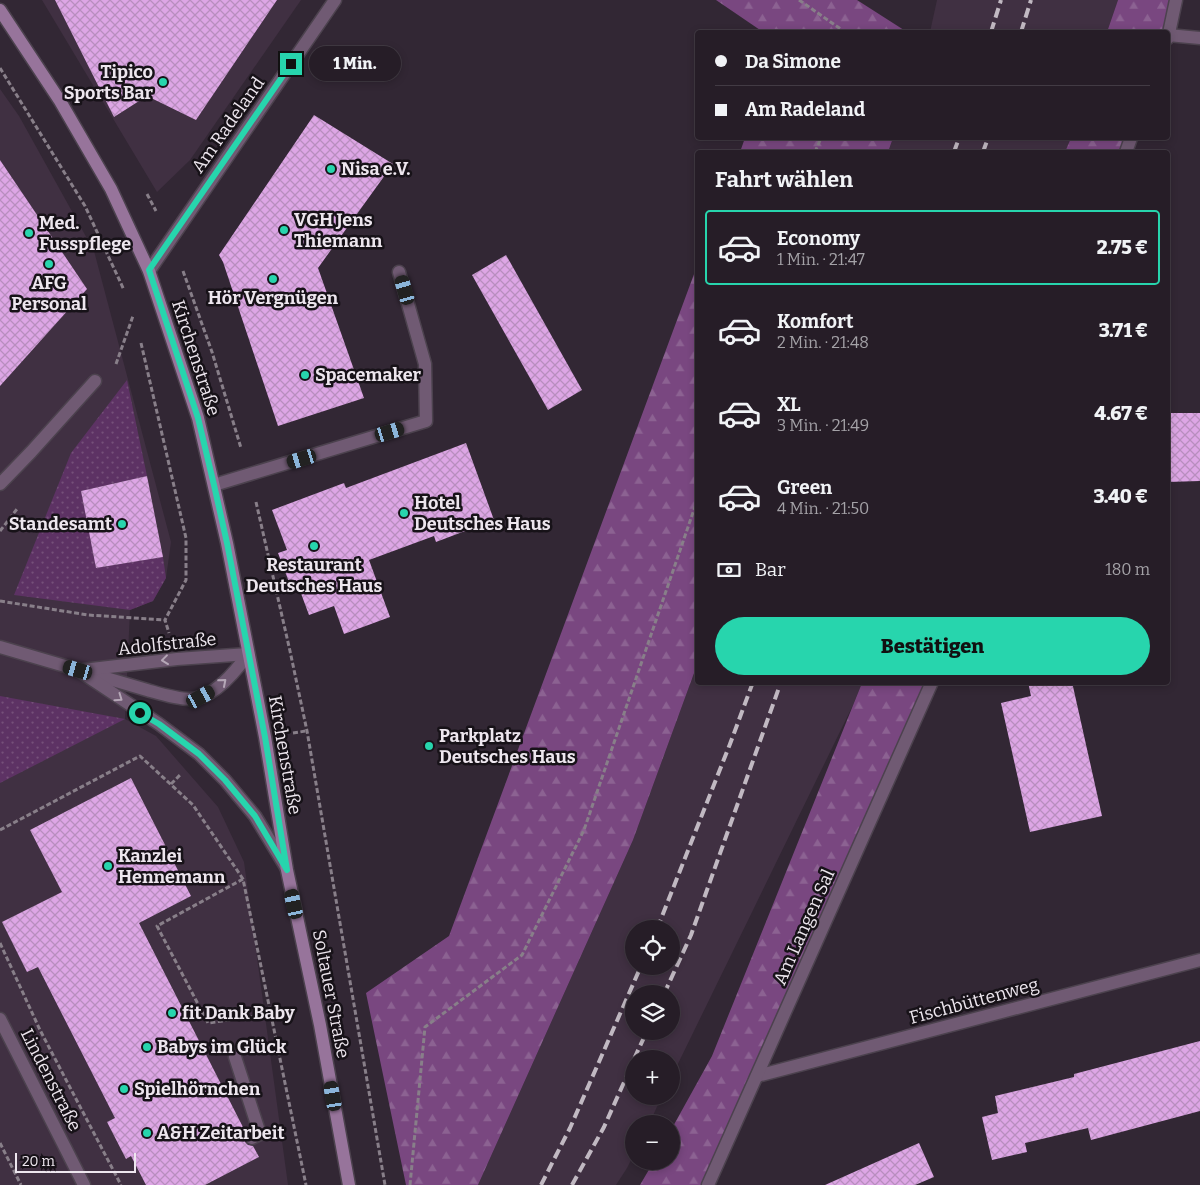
<!DOCTYPE html>
<html lang="de">
<head>
<meta charset="utf-8">
<style>
	body { margin:0; font-family:Bitter,serif; background:#2e262f; color:#f1f3f6; height:100vh; display:flex; flex-direction:column; font-size:19px; white-space:nowrap }
	* { box-sizing:border-box; margin:0 }
	p { font-size:16px; color:#a4a2a7 }
	.icon { flex:none; width:28px; height:28px; fill:none; stroke:currentColor; stroke-width:2; stroke-linecap:round; stroke-linejoin:round }
	.map { position:relative; flex:1; overflow:hidden }
	.side { position:absolute; left:695px; top:150px; width:475px; height:535px; display:flex; flex-direction:column; background:#261d27; border-radius:5px; box-shadow:0 2px 8px #0003,0 0 0 1px #423b44 }
	.side>* { flex:none }
	.guide { position:absolute; left:695px; top:30px; width:475px; height:110px; border-radius:5px; box-shadow:0 2px 8px #0003,0 0 0 1px #423b44; display:grid; align-content:center; height:110px; padding:0 20px; background:#261d27 }
	.fabs { position:absolute; left:625px; top:920px; display:grid; gap:10px }
	.fabs a { display:grid; place-items:center; width:55px; height:55px; border-radius:50%; background:#261d27; box-shadow:0 2px 8px #0003,0 0 0 1px #423b44; font-size:25px }
	.scale { position:absolute; left:15px; bottom:12px; width:121px; box-sizing:border-box; padding-left:5px; border:2px solid #ede6ee; border-top:0; font-size:14px; line-height:18px; white-space:nowrap; color:#ede6ee; -webkit-text-stroke:4px #171218; paint-order:stroke }
	.end { position:absolute; width:22px; height:22px; margin:-11px; border:6px solid #27d5ad; background:#111; box-shadow:0 0 0 2px #111 }
	.from { border-radius:50% }
	.bubble { position:absolute; height:35px; border-radius:18px; background:#261d27; box-shadow:0 2px 8px #0003,0 0 0 1px #423b44; font-size:16px; font-weight:800; line-height:35px; text-align:center }
	.car { position:absolute; width:15px; height:30px; margin:-15px -8px; border-radius:6px; box-shadow:0 0 4px 1px #0007; background:linear-gradient(#222 24%,#8ab4d8 0 40%,#222 0 76%,#8ab4d8 0 86%,#222 0) }
	.guide b { display:flex; align-items:center; gap:18px; height:48px; font-size:19px }
	.guide b+b { border-top:1px solid #423b44 }
	.guide i { width:12px; height:12px; background:#f1f3f6 }
	ul { padding:0; list-style:none }
	li { display:flex; align-items:center; gap:15px; height:75px; margin:0 10px 8px; padding:0 10px; border:2px solid transparent; border-radius:5px }
	li div { flex:1 }
	li b { display:block; font-size:19px }
	li em { font-style:normal; font-weight:800 }
	li.on { border-color:#27d5ad }
	li>.icon { width:45px; height:45px; stroke-width:1.5 }
	h2 { padding:0 20px; font-size:22px; line-height:60px }
	.pay { display:flex; align-items:center; gap:12px; height:55px; padding:0 20px; font-size:19px }
	.pay p { margin-inline-start:auto }
	.action { display:flex; gap:10px; margin-top:auto; padding:10px 20px }
	.action a { flex:1; height:58px; border-radius:30px; background:#27d5ad; color:#111; font-size:20px; font-weight:800; line-height:58px; text-align:center }
	.map>svg:first-child { display:block }
	.built { fill:#403042; fill-rule:evenodd }
	.grass { fill:url(#grass-dots) }
	.forest { fill:url(#forest-firs) }
	.building { fill:url(#building-cross-hatch) }
	.lines { fill:none; stroke-linecap:round; stroke-linejoin:round }
	.lane-casing { stroke:#4c424e; stroke-width:15 }
	.street-casing { stroke:#4c424e; stroke-width:15 }
	.secondary-casing { stroke:#4c424e; stroke-width:15 }
	.path { stroke:#887f89; stroke-width:3; stroke-dasharray:5 2.5; stroke-linecap:butt }
	.lane { stroke:#705a73; stroke-width:12 }
	.street { stroke:#705a73; stroke-width:12 }
	.secondary { stroke:#97749b; stroke-width:12 }
	.rail { stroke:#c1b9c2; stroke-width:4; stroke-dasharray:10 5; stroke-linecap:butt }
	.oneway { stroke:#b5a7b7 }
	.route { stroke:#27d5ad; stroke-width:6 }
	.poi-dot { fill:#27d5ad; stroke:#171218; stroke-width:2 }
	.labels { text-anchor:middle; dominant-baseline:central; stroke-width:5; stroke-linejoin:round; paint-order:stroke }
	.poi-label { font-size:18px; font-weight:bold; fill:#ede6ee; stroke:#171218; text-anchor:start }
	.street-label { font-size:18px; fill:#ede6ee; stroke:#171218 }
</style>
</head>
<body>
<div class="map">
<svg width="1200" height="1185" viewBox="0 0 1200 1185">
	<defs>
		<pattern id="grass-dots" width="8" height="8" patternUnits="userSpaceOnUse" patternTransform="scale(1.25)"><rect width="8" height="8" fill="#5d3264"/><path d="M2 2h.1M6 6h.1" fill="none" stroke="#75507a" stroke-width="1.8" stroke-linecap="round"/></pattern>
		<pattern id="forest-firs" width="22" height="20" patternUnits="userSpaceOnUse" patternTransform="scale(1.25)"><rect width="22" height="20" fill="#794780"/><path d="M5 1l3.5 6h-7zM16 11l3.5 6h-7z" fill="#8c6292"/></pattern>
		<pattern id="building-cross-hatch" width="8" height="8" patternUnits="userSpaceOnUse" patternTransform="scale(1.25)"><rect width="8" height="8" fill="#dda6e5"/><path d="M0 0l8 8M0 8l8-8" fill="none" stroke="#b88ebe"/></pattern>
	</defs>
	<rect width="100%" height="100%" fill="#322734"/>
	<!-- built -->
	<g class="built">
		<path d="M 42,0 L 301,0 L 190,160 L 157,192 Z"/>
		<path d="M 937,0 L 1118,0 L 1107,32 L 930,32 Z"/>
		<path d="M 0,89 L 19,116 L 94,251 L 171,542 L 166,578 L 153,601 L 130,610 L 125,719 L 156,736 L 218,807 L 244,862 L 288,1185 L 0,1185 Z"/>
		<path d="M 893,138 L 1071,138 L 1065,152 L 888,152 Z"/>
		<path d="M 697,665 L 698,682 L 862,683 L 853,705 L 671,1078 L 671,1059 L 634,1059 L 634,1096 L 662,1096 L 649,1124 L 634,1124 L 634,1154 L 627,1168 L 616,1185 L 478,1185 L 633,840 ZM 634,929 L 671,929 L 671,966 L 634,966 ZM 634,994 L 671,994 L 671,1031 L 634,1031 Z"/>
	</g>
	<!-- grass -->
	<g class="grass">
		<path d="M 127,380 L 147,476 L 81,491 L 96,568 L 163,557 L 166,578 L 153,601 L 130,610 L 14,595 L 71,453 Z"/>
		<path d="M 0,696 L 125,719 L 0,783 Z"/>
	</g>
	<!-- forest -->
	<g class="forest">
		<path d="M 716,0 L 857,0 L 907,32 L 763,32 Z"/>
		<path d="M 1118,0 L 1176,0 L 1168,32 L 1107,32 Z"/>
		<path d="M 745,138 L 893,138 L 888,152 L 740,152 Z"/>
		<path d="M 1071,138 L 1131,138 L 1126,152 L 1065,152 Z"/>
		<path d="M 697,266 L 697,665 L 633,840 L 478,1185 L 406,1185 L 366,993 L 449,936 Z"/>
		<path d="M 862,683 L 932,683 L 708,1185 L 640,1185 L 654,1161 L 671,1161 L 671,1130 L 712,1056 Z"/>
	</g>
	<!-- building -->
	<g class="building">
		<path d="M 55,0 L 277,0 L 196,120 L 147,96 L 114,117 Z"/>
		<path d="M 314,115 L 393,164 L 318,268 L 364,398 L 278,426 L 223,262 L 219,255 Z"/>
		<path d="M 0,160 L 87,289 L 0,386 Z"/>
		<path d="M 506,255 L 582,390 L 548,410 L 472,275 Z"/>
		<path d="M 1168,413 L 1200,413 L 1200,481 L 1168,482 Z"/>
		<path d="M 466,443 L 494,520 L 436,542 L 434,536 L 369,560 L 390,617 L 344,634 L 334,606 L 309,615 L 296,580 L 289,582 L 278,553 L 287,550 L 272,510 L 344,483 L 346,488 Z"/>
		<path d="M 147,476 L 163,557 L 96,568 L 81,491 Z"/>
		<path d="M 1028,682 L 1072,682 L 1102,816 L 1030,832 L 1001,703 L 1031,696 Z"/>
		<path d="M 131,778 L 191,896 L 139,923 L 246,1133 L 244,1137 L 245,1142 L 248,1145 L 253,1146 L 259,1157 L 205,1185 L 146,1185 L 131,1156 L 126,1159 L 107,1122 L 115,1118 L 38,967 L 27,972 L 2,922 L 62,892 L 30,830 Z"/>
		<path d="M 1200,1041 L 1200,1111 L 1091,1140 L 1088,1128 L 1025,1143 L 1027,1152 L 992,1160 L 982,1117 L 998,1113 L 995,1096 L 1074,1077 L 1074,1074 Z"/>
		<path d="M 919,1143 L 934,1177 L 915,1185 L 825,1185 Z"/>
	</g>
	<g class="lines">
		<!-- lane casing -->
		<g class="lane-casing">
			<g id="lane">
				<path d="M 1168,35 L 1200,38"/>
				<path d="M 0,484 L 31,452 L 95,381"/>
				<path d="M 214,485 L 426,421 L 425,364 L 399,272"/>
				<path d="M 235,1057 L 260,1134 L 252,1138"/>
			</g>
		</g>
		<!-- street casing -->
		<g class="street-casing">
			<g id="street">
				<path d="M 1168,38 L 1176,0"/>
				<path d="M 1126,152 L 1131,138"/>
				<path d="M 149,271 L 335,0"/>
				<path d="M 0,647 L 147,690 C 161,694 176,699 190,699 C 213,699 236,671 248,654"/>
				<path d="M 78,670 L 159,724 L 199,754 L 225,780 L 255,816 L 286,867"/>
				<path d="M 83,670 L 177,659 L 248,654"/>
				<path d="M 0,1019 L 84,1185"/>
				<path d="M 757,1076 L 1200,960"/>
				<path d="M 708,1185 L 932,682"/>
			</g>
		</g>
		<!-- secondary casing -->
		<g class="secondary-casing">
			<path id="secondary" d="M 0,10 L 60,101 L 111,189 L 149,271 L 198,418 L 227,543 L 265,737 L 287,870 L 320,1025 L 349,1185"/>
		</g>
		<!-- path -->
		<g class="path">
			<path d="M 799,0 L 845,32"/>
			<path d="M 0,68 L 85,206 L 124,290"/>
			<path d="M 815,152 L 821,138"/>
			<path d="M 147,194 L 156,211"/>
			<path d="M 183,271 L 212,352 L 241,448"/>
			<path d="M 141,343 L 186,538 L 186,580 L 165,620 L 169,633"/>
			<path d="M 116,364 L 133,316"/>
			<path d="M 256,502 L 290,651 L 307,731 L 385,1185"/>
			<path d="M 0,531 L 17,509"/>
			<path d="M 0,601 L 88,615 L 165,620"/>
			<path d="M 293,733 L 306,731"/>
			<path d="M 171,784 L 181,774"/>
			<path d="M 0,830 L 140,756 L 193,805 L 243,879 L 306,1185"/>
			<path d="M 243,879 L 157,926 L 208,1023 L 271,1014"/>
			<path d="M 0,943 L 40,1030 L 121,1185"/>
			<path d="M 0,1143 L 21,1185"/>
			<path d="M 410,1185 L 425,1027 L 522,955 L 584,830 L 698,498"/>
		</g>
		<!-- lane -->
		<use href="#lane" class="lane"/>
		<!-- street -->
		<use href="#street" class="street"/>
		<!-- secondary -->
		<use href="#secondary" class="secondary"/>
		<!-- rail -->
		<g class="rail">
			<path d="M 991,32 L 1001,0"/>
			<path d="M 1021,32 L 1031,0"/>
			<path d="M 954,152 L 959,138"/>
			<path d="M 983,152 L 988,138"/>
			<path d="M 657,929 L 730,744 L 753,682"/>
			<path d="M 664,994 L 691,935 L 781,682"/>
			<path d="M 634,1059 L 647,1031"/>
			<path d="M 541,1185 L 570,1128 L 641,966"/>
			<path d="M 572,1185 L 604,1127 L 634,1060"/>
		</g>
	</g>
	<!-- one-way arrows -->
	<defs><path id="oneway-chevron" d="M-2-3.5L2.5 0L-2 3.5" fill="none" stroke-width="1.6" stroke-linecap="round" stroke-linejoin="round" transform="scale(1.25)"/></defs>
	<g class="oneway">
		<use href="#oneway-chevron" transform="translate(165 660) rotate(173)"/>
		<use href="#oneway-chevron" transform="translate(223 682) rotate(-41)"/>
		<use href="#oneway-chevron" transform="translate(119 698) rotate(35)"/>
	</g>
	<g class="lines">
		<!-- route -->
		<path class="route" d="M 140,713 L 159,724 L 199,754 L 225,780 L 255,816 L 287,870 L 265,737 L 227,543 L 214,485 L 198,418 L 149,270 L 291,64"/>
	</g>
	<!-- markers -->
	<g class="poi-dot">
		<circle cx="163" cy="82" r="5"/>
		<circle cx="331" cy="169" r="5"/>
		<circle cx="284" cy="230" r="5"/>
		<circle cx="29" cy="233" r="5"/>
		<circle cx="49" cy="264" r="5"/>
		<circle cx="273" cy="279" r="5"/>
		<circle cx="305" cy="375" r="5"/>
		<circle cx="404" cy="513" r="5"/>
		<circle cx="122" cy="524" r="5"/>
		<circle cx="314" cy="546" r="5"/>
		<circle cx="429" cy="746" r="5"/>
		<circle cx="108" cy="866" r="5"/>
		<circle cx="172" cy="1013" r="5"/>
		<circle cx="147" cy="1047" r="5"/>
		<circle cx="124" cy="1089" r="5"/>
		<circle cx="147" cy="1133" r="5"/>
	</g>
	<g class="labels">
		<!-- poi labels -->
		<g class="poi-label">
			<text x="153" y="72" text-anchor="end">Tipico<tspan x="153" dy="21">Sports Bar</tspan></text>
			<text x="341" y="169">Nisa e.V.</text>
			<text x="294" y="220">VGH Jens<tspan x="294" dy="21">Thiemann</tspan></text>
			<text x="39" y="223">Med.<tspan x="39" dy="21">Fusspflege</tspan></text>
			<text x="49" y="283" text-anchor="middle">AFG<tspan x="49" dy="21">Personal</tspan></text>
			<text x="273" y="298" text-anchor="middle">Hör Vergnügen</text>
			<text x="315" y="375">Spacemaker</text>
			<text x="414" y="503">Hotel<tspan x="414" dy="21">Deutsches Haus</tspan></text>
			<text x="112" y="524" text-anchor="end">Standesamt</text>
			<text x="314" y="565" text-anchor="middle">Restaurant<tspan x="314" dy="21">Deutsches Haus</tspan></text>
			<text x="439" y="736">Parkplatz<tspan x="439" dy="21">Deutsches Haus</tspan></text>
			<text x="118" y="856">Kanzlei<tspan x="118" dy="21">Hennemann</tspan></text>
			<text x="182" y="1013">fit Dank Baby</text>
			<text x="157" y="1047">Babys im Glück</text>
			<text x="134" y="1089">Spielhörnchen</text>
			<text x="157" y="1133">A&amp;H Zeitarbeit</text>
		</g>
		<!-- street labels -->
		<g class="street-label">
			<text transform="translate(228 125) rotate(-55)">Am Radeland</text>
			<text transform="translate(196 358) rotate(72)">Kirchenstraße</text>
			<text transform="translate(167 644) rotate(-6)">Adolfstraße</text>
			<text transform="translate(285 755) rotate(80)">Kirchenstraße</text>
			<text transform="translate(804 927) rotate(-66)">Am Langen Sal</text>
			<text transform="translate(331 994) rotate(79)">Soltauer Straße</text>
			<text transform="translate(974 1001) rotate(-15)">Fischbüttenweg</text>
			<text transform="translate(51 1080) rotate(63)">Lindenstraße</text>
		</g>
	</g>
</svg>
<div class="fabs">
<a><svg class="icon" aria-label="locate" viewBox="0 0 24 24"><circle cx="12" cy="12" r="6"/><path d="M12 2v4M12 18v4M2 12h4M18 12h4"/></svg></a>
<a><svg class="icon" aria-label="layers" viewBox="0 0 24 24"><path d="M12 4l9 5-9 5-9-5zM3 14l9 5 9-5"/></svg></a>
<a>+</a>
<a>−</a>
</div>
<div class="scale">20 m</div>
<i class="end from" style="left:140px;top:713px"></i>
<i class="end" style="left:291px;top:64px"></i>
<div class="bubble" style="left:309px;top:46px;width:92px">1 Min.</div>
<i class="car" style="left:405px;top:290px;rotate:344deg"></i>
<i class="car" style="left:390px;top:432px;rotate:73deg"></i>
<i class="car" style="left:302px;top:459px;rotate:253deg"></i>
<i class="car" style="left:78px;top:670px;rotate:286deg"></i>
<i class="car" style="left:201px;top:697px;rotate:61deg"></i>
<i class="car" style="left:294px;top:904px;rotate:348deg"></i>
<i class="car" style="left:333px;top:1096px;rotate:350deg"></i>
<div class="guide">
<b><i class="from"></i>Da Simone</b>
<b><i></i>Am Radeland</b>
</div>
<section class="side">
<h2>Fahrt wählen</h2>
<ul>
<li class="on"><svg class="icon" aria-label="car" viewBox="0 0 24 24"><path d="M5 17H2v-5l4-1 3-4h7l3 4 3 1v5h-3M9 17h6M6 11h13"/><circle cx="7" cy="17" r="2"/><circle cx="17" cy="17" r="2"/></svg><div><b>Economy</b><p>1 Min. · 21:47</p></div><em>2.75 €</em></li>
<li><svg class="icon" aria-label="car" viewBox="0 0 24 24"><path d="M5 17H2v-5l4-1 3-4h7l3 4 3 1v5h-3M9 17h6M6 11h13"/><circle cx="7" cy="17" r="2"/><circle cx="17" cy="17" r="2"/></svg><div><b>Komfort</b><p>2 Min. · 21:48</p></div><em>3.71 €</em></li>
<li><svg class="icon" aria-label="car" viewBox="0 0 24 24"><path d="M5 17H2v-5l4-1 3-4h7l3 4 3 1v5h-3M9 17h6M6 11h13"/><circle cx="7" cy="17" r="2"/><circle cx="17" cy="17" r="2"/></svg><div><b>XL</b><p>3 Min. · 21:49</p></div><em>4.67 €</em></li>
<li><svg class="icon" aria-label="car" viewBox="0 0 24 24"><path d="M5 17H2v-5l4-1 3-4h7l3 4 3 1v5h-3M9 17h6M6 11h13"/><circle cx="7" cy="17" r="2"/><circle cx="17" cy="17" r="2"/></svg><div><b>Green</b><p>4 Min. · 21:50</p></div><em>3.40 €</em></li>
</ul>
<div class="pay"><svg class="icon" aria-label="cash" viewBox="0 0 24 24"><path d="M3 7h18v10H3z"/><circle cx="12" cy="12" r="2"/></svg>Bar<p>180 m</p></div>
<div class="action"><a>Bestätigen</a></div>
</section>
</div>
</body>
</html>
